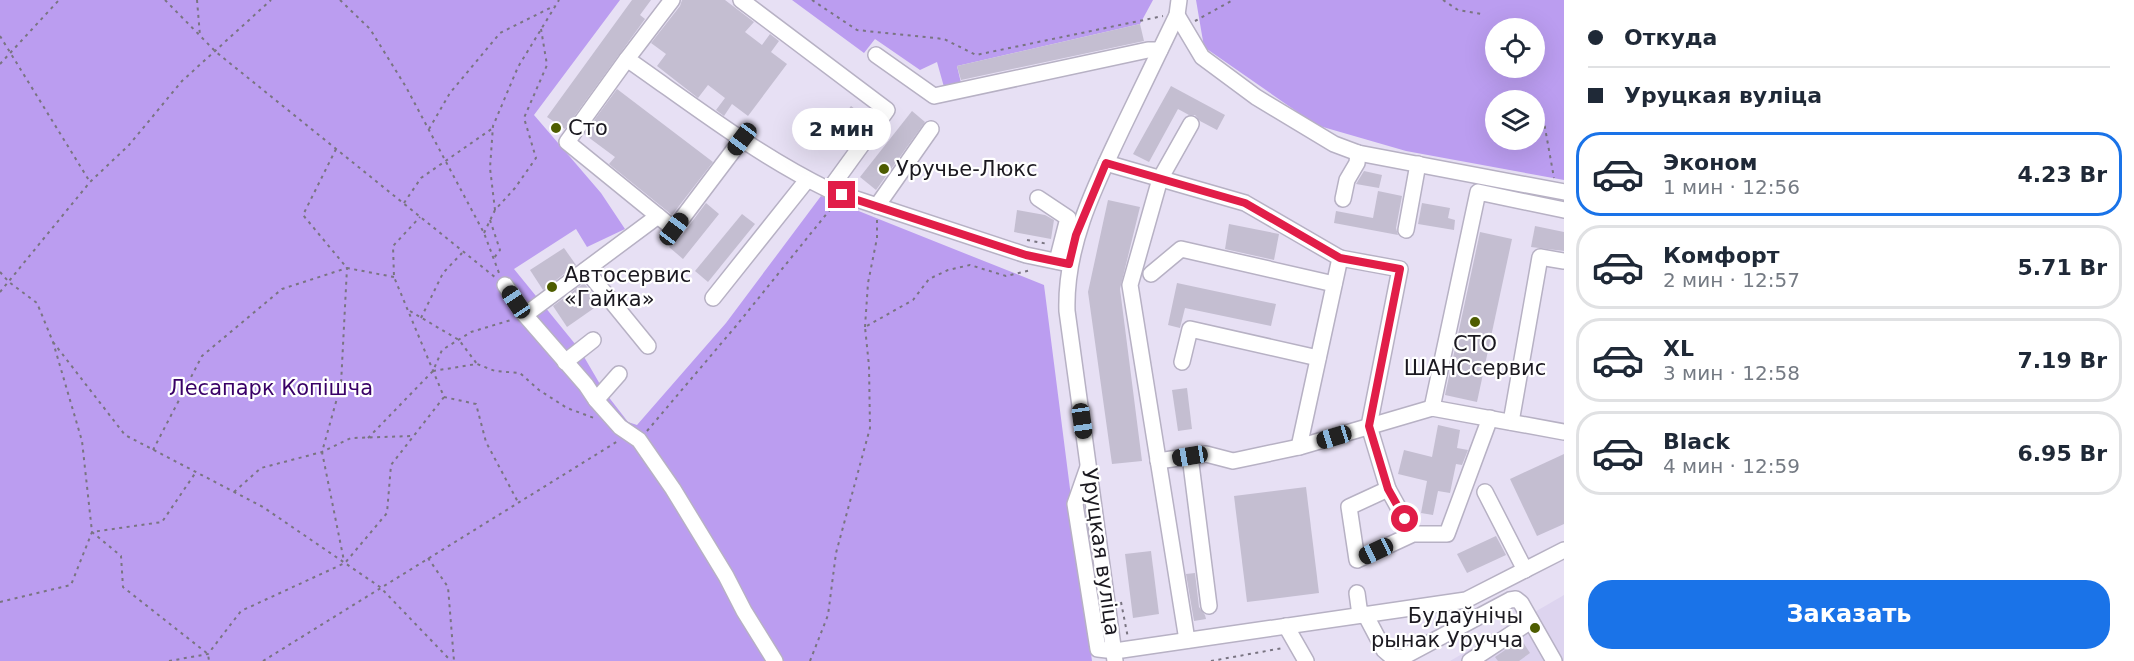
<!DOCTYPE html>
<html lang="ru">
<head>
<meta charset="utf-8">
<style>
	body { margin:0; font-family:"DejaVu Sans",sans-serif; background:#f6f6f7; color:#1f2937; height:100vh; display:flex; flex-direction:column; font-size:22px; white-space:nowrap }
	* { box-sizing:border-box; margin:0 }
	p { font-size:20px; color:#747a83 }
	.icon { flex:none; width:33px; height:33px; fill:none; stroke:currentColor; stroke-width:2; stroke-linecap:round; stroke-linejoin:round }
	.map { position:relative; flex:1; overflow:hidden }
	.sheet { display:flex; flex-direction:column; background:#fff; width:570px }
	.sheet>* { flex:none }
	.guide { display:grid; align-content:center; height:132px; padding:0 24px; background:#fff }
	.fabs { position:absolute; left:1485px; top:18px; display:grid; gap:12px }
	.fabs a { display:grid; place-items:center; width:60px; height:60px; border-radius:50%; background:#fff; box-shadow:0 6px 24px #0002; font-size:30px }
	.end { position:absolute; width:27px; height:27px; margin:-14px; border:8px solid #e11d48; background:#fff; box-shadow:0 0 0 3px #fff }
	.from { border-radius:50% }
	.bubble { position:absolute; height:42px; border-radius:21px; background:#fff; box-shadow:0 6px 24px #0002; font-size:20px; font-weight:800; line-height:42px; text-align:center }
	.car { position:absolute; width:18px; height:36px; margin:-18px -9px; border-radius:8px; box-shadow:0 0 4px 2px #0007; background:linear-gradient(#222 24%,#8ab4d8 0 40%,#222 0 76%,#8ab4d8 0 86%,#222 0) }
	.guide b { display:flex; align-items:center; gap:21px; height:57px; font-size:22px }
	.guide b+b { border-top:2px solid #e0e1e3 }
	.guide i { width:15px; height:15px; background:#1f2937 }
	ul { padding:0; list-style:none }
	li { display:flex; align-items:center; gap:18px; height:84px; margin:0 12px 9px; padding:0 12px; border:3px solid #e0e1e3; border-radius:24px }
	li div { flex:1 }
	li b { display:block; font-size:22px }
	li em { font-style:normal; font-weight:800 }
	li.active { border-color:#1a73e8 }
	li>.icon { width:54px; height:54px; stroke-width:1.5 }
	.cta { display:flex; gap:12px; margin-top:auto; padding:12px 24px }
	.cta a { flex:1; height:69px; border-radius:24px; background:#1a73e8; color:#fff; font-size:24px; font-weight:800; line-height:69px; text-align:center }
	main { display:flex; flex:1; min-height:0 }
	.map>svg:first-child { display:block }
	.built { fill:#ddd4ef }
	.forest { fill:#bb9df0; fill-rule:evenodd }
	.building { fill:#c4bed1 }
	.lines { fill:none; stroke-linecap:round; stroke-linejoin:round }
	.minor-casing { stroke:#b7b1c4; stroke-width:18 }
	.path { stroke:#797481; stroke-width:2; stroke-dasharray:3 4.5; stroke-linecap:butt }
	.minor { stroke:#fff; stroke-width:15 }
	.route { stroke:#e11d48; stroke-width:8 }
	.poi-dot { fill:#4e5d00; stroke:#fff; stroke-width:2 }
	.labels { text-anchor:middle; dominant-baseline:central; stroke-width:4.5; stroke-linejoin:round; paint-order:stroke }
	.poi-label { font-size:21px; fill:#1b1920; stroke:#fff; text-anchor:start }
	.park-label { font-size:21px; fill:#390167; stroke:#fff }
	.street-label { font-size:21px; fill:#1b1920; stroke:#fff }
</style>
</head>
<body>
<main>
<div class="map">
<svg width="1564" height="661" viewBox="0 0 1564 661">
	<rect width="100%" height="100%" fill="#e7e0f4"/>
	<!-- built -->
	<path class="built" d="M 1564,595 L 1564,661 L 1450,661 Z"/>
	<!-- forest -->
	<g class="forest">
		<path d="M 0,0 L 620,0 L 534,115 L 601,193 L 625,229 L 587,247 L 576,229 L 514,269 L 580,350 L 604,391 L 628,422 L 637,425 L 726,323 L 821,196 L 1044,285 L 1092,661 L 0,661 Z"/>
		<path d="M 792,0 L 1153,0 L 1140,24 L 957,66 L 961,83 L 944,87 L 937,62 L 920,70 L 875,39 L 864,53 Z"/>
		<path d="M 1196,0 L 1564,0 L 1564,180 L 1406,151 L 1316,125 L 1204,47 ZM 1496,28 L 1534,28 L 1534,68 L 1496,68 ZM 1496,100 L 1534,100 L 1534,140 L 1496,140 Z"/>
	</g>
	<!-- building -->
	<g class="building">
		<path d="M 632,0 L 651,0 L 640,15 L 645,19 L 565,129 L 547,117 Z"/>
		<path d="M 682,0 L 725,0 L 754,22 L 745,32 L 762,45 L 770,34 L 779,41 L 771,52 L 787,64 L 748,116 L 732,104 L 724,116 L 716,110 L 725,98 L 708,85 L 698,98 L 657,66 L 666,54 L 651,43 L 680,6 Z"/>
		<path d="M 1140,24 L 1144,41 L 961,80 L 957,66 Z"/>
		<path d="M 1171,86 L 1225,115 L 1217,130 L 1200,121 L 1195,115 L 1189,115 L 1178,109 L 1149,162 L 1133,154 Z"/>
		<path d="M 617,89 L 713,162 L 672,215 L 609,164 L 615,157 L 584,134 Z"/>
		<path d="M 851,106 L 860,113 L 832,148 L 814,134 L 834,109 L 843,116 Z"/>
		<path d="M 912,111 L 925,122 L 876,190 L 860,177 Z"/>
		<path d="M 1364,171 L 1382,175 L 1379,188 L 1356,184 Z"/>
		<path d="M 1378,191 L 1402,196 L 1396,228 L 1398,235 L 1334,223 L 1336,211 L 1373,218 Z"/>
		<path d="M 1108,200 L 1140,207 L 1120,289 L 1142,461 L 1112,464 L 1088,292 Z"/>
		<path d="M 706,203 L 719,214 L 683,259 L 669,247 L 676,238 L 682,235 Z"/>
		<path d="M 1422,203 L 1450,208 L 1448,218 L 1455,220 L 1454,230 L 1418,224 Z"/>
		<path d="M 1017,210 L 1045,215 L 1054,220 L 1051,239 L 1014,232 Z"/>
		<path d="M 742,214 L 755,224 L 708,282 L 695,271 Z"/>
		<path d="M 1229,224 L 1279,234 L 1274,260 L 1225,249 Z"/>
		<path d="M 1535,226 L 1564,232 L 1564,251 L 1531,247 Z"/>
		<path d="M 1480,232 L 1512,239 L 1477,402 L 1445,395 Z"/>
		<path d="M 564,248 L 576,265 L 543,290 L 530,270 Z"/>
		<path d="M 584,283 L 600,304 L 567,327 L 553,306 Z"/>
		<path d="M 1177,283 L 1276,304 L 1271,326 L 1185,308 L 1180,328 L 1168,325 Z"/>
		<path d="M 1187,388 L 1192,429 L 1178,431 L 1172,390 Z"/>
		<path d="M 1438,425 L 1460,430 L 1457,448 L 1468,450 L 1462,465 L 1456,464 L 1450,493 L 1438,491 L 1433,515 L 1421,513 L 1427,481 L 1398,474 L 1404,450 L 1432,457 Z"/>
		<path d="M 1564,454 L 1564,524 L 1537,536 L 1510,479 Z"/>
		<path d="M 1306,487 L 1319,593 L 1247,602 L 1234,496 Z"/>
		<path d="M 1496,536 L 1506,555 L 1467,573 L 1457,554 Z"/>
		<path d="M 1151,551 L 1159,614 L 1133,618 L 1125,554 Z"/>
		<path d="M 1195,573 L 1199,607 L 1205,615 L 1206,619 L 1194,621 L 1186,574 Z"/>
		<path d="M 1521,639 L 1530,653 L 1519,661 L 1498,661 L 1495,657 Z"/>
	</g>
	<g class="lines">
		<!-- minor casing -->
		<g class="minor-casing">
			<g id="minor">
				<path d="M 672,0 L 627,59 C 693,105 757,155 829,190 L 1026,255 L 1069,264"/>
				<path d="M 741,0 L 887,110 L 829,190"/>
				<path d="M 1177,15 L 1202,57 L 1256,97 L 1334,144 L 1358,153 L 1564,192"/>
				<path d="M 876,55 L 934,96 L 1148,50 L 1160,50"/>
				<path d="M 627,59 L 567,142 L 674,229 L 742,139"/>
				<path d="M 1106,163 L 1245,203 L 1340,258 L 1299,447"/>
				<path d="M 1038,198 L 1068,218 L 1057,261"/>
				<path d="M 1343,199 L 1347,180 L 1357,163 L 1358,153"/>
				<path d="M 877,206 L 931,129"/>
				<path d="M 1406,230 L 1418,164"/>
				<path d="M 1340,258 L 1400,269 L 1369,426 L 1388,489"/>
				<path d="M 586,270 L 648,346"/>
				<path d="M 1151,274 L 1181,249 L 1334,284"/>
				<path d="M 505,285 L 525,315 L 586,385 L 596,400 L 620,427 L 639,440 L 673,489 L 726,576 L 744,611 L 775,661"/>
				<path d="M 713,298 L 807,180"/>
				<path d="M 525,315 L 658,216"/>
				<path d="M 565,362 L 593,340"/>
				<path d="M 1182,362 L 1190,329 L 1318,358"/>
				<path d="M 596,400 L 619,374"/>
				<path d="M 1432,408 L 1478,192 L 1564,210"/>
				<path d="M 1511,422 L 1540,257 L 1564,261"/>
				<path d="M 1190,456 L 1209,606"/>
				<path d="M 1158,461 L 1206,454 L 1233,461 L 1299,447 L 1432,408 L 1564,432"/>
				<path d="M 1088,467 L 1075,504 L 1098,649 L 1115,651 L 1466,600 L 1564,550"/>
				<path d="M 1485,492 L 1525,570"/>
				<path d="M 1413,534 L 1388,489 L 1349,507 L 1357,560 L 1413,534 L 1447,534 L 1490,418"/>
				<path d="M 1357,593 L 1360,615"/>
				<path d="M 1365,614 L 1384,650 L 1392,657 L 1403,657 L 1510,600 L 1516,599 L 1521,603 L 1554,661"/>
				<path d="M 1286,626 L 1306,661"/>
				<path d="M 1187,640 L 1130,285 L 1160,179 L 1191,124"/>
				<path d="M 1115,661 L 1067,311 C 1065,245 1095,186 1123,127 C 1141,90 1159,52 1177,15 L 1179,0"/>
				<path d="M 1470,661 L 1531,621"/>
			</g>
		</g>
		<!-- path -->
		<g class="path">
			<path d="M 165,0 L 216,52 L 496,278"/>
			<path d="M 197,0 L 200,36"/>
			<path d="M 340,0 L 370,29 L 406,87 L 484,233 L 499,273"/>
			<path d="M 812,0 L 857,30 L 944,39 L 976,55 L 1163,16"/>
			<path d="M 1443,0 L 1458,10 L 1481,14"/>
			<path d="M 1195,21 L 1233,0"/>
			<path d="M 0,36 L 90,182"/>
			<path d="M 0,64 L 59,0"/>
			<path d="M 1542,111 L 1554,178"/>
			<path d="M 429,129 L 450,93 L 500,33 L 554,6"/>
			<path d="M 336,149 L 303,215 L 347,268 L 394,277"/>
			<path d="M 404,203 L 421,178 L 493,128"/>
			<path d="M 495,210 L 490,168 L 493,126 L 518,67 L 559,0"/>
			<path d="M 490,220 L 500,250 L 494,258"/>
			<path d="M 484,233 L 495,210 L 515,188 L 536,158 L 524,118 L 547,65 L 541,29"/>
			<path d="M 1027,240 L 1048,244"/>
			<path d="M 0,272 L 9,282 L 37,303 L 53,342 L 82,441 L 92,532 L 121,556 L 123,587 L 208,654 L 209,661"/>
			<path d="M 0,292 L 90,182 L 129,145 L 182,81 L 271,0"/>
			<path d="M 410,311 L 459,340 L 477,364"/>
			<path d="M 421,318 L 443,273 L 462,253"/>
			<path d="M 865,327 L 868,283 L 877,238 L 877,220"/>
			<path d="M 53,342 L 125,435 L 263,507 L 380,587 L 451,661"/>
			<path d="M 433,371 L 477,364 L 495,371 L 520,373 L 539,390 L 567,408 L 594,418"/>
			<path d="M 444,397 L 476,404 L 486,442 L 519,504"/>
			<path d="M 647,431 L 736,326 L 833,206"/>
			<path d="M 368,438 L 433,371 L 442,350 L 471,332 L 511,320"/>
			<path d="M 153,450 L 202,356 L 282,289 L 347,268 L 341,384 L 322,452 L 344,561"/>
			<path d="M 234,492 L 261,468 L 322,452 L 351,438 L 412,436"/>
			<path d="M 428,558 L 448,587 L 454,661"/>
			<path d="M 0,602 L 71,585 L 92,532 L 162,522 L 196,472"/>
			<path d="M 1121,602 L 1128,638"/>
			<path d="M 169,661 L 208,654 L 241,611 L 345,563 L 387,513 L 391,465 L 444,397 L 394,277 L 393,246 L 420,217"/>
			<path d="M 263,661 L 618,441"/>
			<path d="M 810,661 L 828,615 L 836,553 L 870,428 L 869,366 L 865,327 L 913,300 L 929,279 L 948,270 L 970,265 L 1006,276 L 1031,270"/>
			<path d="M 1211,661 L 1283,648"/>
		</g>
		<!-- minor -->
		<use href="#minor" class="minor"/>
	</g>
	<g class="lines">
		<!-- route -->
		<path class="route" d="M 842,195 L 1026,255 L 1069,264 L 1076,235 L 1106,163 L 1245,203 L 1340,258 L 1400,269 L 1369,426 L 1388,489 L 1405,519"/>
	</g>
	<!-- markers -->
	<g class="poi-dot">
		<circle cx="556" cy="128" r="6"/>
		<circle cx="884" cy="169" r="6"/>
		<circle cx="552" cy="287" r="6"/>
		<circle cx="1475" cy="322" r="6"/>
		<circle cx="1535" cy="628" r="6"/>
	</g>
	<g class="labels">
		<!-- poi labels -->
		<g class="poi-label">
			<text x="568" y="128">Сто</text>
			<text x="896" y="169">Уручье-Люкс</text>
			<text x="564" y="275">Автосервис<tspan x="564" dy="24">«Гайка»</tspan></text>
			<text x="1475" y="344" text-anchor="middle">СТО<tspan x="1475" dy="24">ШАНСсервис</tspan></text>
			<text x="1523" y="616" text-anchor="end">Будаўнічы<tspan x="1523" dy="24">рынак Уручча</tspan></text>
		</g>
		<!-- park labels -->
		<g class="park-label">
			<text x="271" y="388">Лесапарк Копішча</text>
		</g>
		<!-- street labels -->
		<g class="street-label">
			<text transform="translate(1101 552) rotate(82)">Уруцкая вуліца</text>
		</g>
	</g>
</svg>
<div class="fabs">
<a><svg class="icon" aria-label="locate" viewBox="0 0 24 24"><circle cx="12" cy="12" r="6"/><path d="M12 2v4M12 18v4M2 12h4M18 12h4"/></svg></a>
<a><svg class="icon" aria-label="layers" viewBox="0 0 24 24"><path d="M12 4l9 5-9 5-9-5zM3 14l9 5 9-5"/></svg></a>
</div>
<i class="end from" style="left:1405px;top:519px"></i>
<i class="end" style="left:842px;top:195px"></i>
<div class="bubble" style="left:792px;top:108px;width:99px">2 мин</div>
<i class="car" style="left:742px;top:139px;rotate:217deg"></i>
<i class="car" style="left:674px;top:229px;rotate:37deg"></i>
<i class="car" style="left:516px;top:302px;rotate:326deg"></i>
<i class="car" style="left:1082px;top:421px;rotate:172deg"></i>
<i class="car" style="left:1334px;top:437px;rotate:253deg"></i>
<i class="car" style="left:1190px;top:456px;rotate:261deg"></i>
<i class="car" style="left:1376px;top:551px;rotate:245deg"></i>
</div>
<section class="sheet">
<div class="guide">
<b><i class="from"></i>Откуда</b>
<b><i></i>Уруцкая вуліца</b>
</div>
<ul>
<li class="active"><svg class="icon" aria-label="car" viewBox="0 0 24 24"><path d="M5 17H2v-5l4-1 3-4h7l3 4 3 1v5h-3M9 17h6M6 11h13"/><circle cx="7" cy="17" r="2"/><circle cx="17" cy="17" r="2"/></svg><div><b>Эконом</b><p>1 мин · 12:56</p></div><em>4.23 Br</em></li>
<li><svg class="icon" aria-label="car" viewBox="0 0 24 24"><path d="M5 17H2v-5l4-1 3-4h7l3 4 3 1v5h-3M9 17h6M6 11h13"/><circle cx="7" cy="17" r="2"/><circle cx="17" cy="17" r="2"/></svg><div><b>Комфорт</b><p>2 мин · 12:57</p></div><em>5.71 Br</em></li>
<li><svg class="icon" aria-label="car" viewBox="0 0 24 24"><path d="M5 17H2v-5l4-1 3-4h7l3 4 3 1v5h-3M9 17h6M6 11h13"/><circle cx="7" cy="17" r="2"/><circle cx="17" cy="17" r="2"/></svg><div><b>XL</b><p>3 мин · 12:58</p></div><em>7.19 Br</em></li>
<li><svg class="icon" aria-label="car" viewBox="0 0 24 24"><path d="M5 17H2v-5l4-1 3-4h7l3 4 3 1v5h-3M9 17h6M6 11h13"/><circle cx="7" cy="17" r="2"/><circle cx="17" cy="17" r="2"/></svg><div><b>Black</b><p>4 мин · 12:59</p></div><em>6.95 Br</em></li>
</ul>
<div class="cta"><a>Заказать</a></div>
</section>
</main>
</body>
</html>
